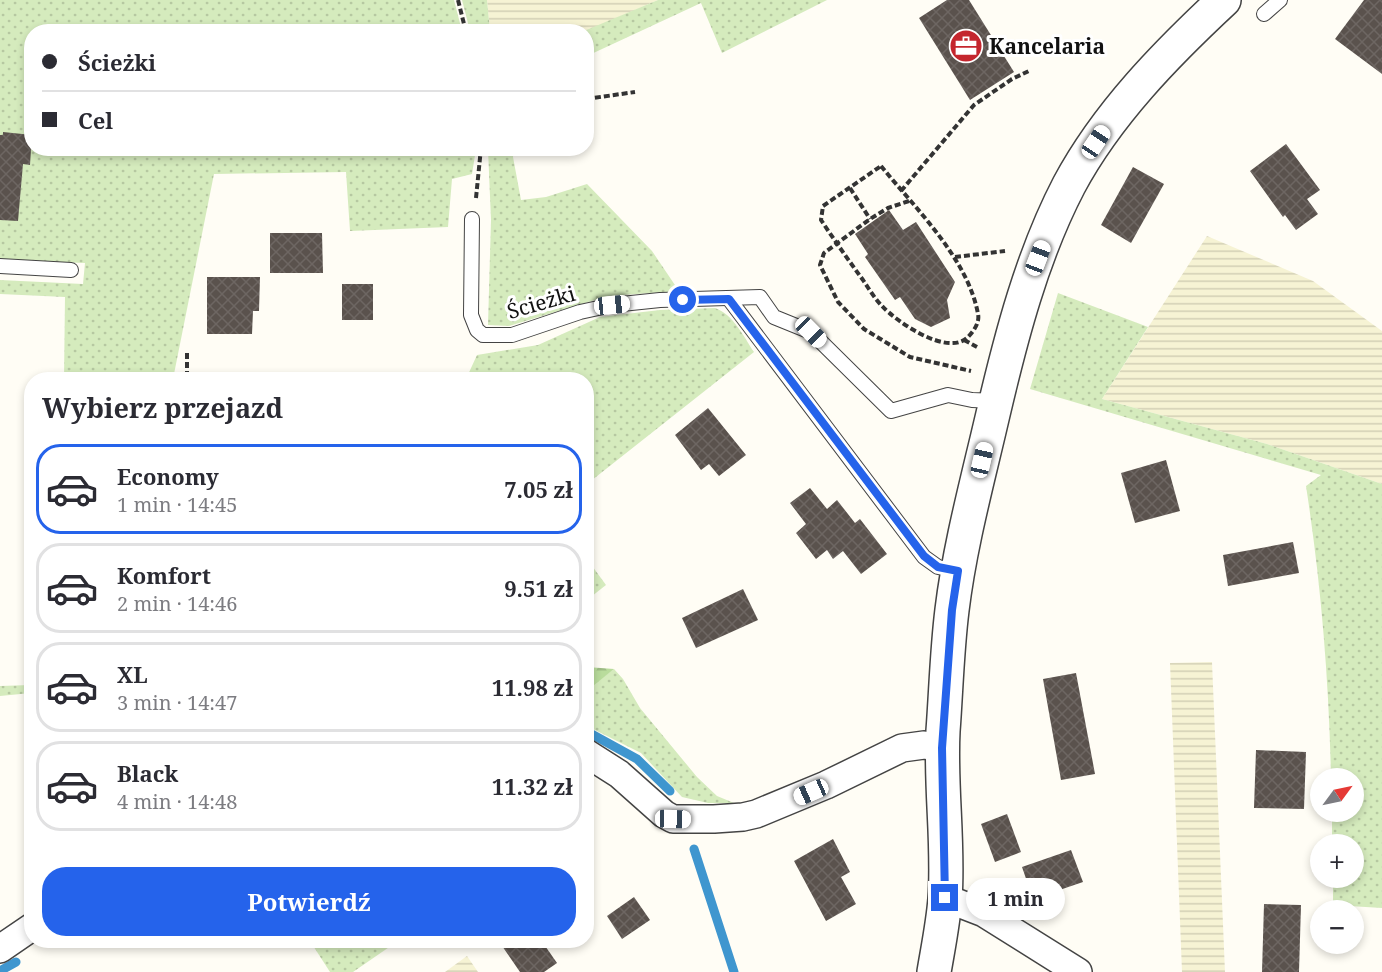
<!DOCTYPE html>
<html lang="pl">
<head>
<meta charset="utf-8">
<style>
	body { margin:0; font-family:"Noto Serif",serif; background:#f2f2f3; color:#2b2b33; height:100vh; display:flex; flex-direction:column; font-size:22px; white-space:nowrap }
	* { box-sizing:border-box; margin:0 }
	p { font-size:20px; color:#7c7c81 }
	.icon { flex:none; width:33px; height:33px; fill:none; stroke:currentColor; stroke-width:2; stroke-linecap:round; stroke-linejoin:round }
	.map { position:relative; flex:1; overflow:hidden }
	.panel { position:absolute; left:24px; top:372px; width:570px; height:576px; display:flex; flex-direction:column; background:#fff; border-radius:24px; box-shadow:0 3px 9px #0003 }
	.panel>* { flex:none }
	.guide { position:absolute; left:24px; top:24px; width:570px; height:132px; border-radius:24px; box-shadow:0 3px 9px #0003; display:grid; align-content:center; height:132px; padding:0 18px; background:#fff }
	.needle { width:39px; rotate:57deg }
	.buttons { position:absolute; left:1310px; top:768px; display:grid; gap:12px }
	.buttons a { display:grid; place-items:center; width:54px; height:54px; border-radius:50%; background:#fff; box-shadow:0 3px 9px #0003; font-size:30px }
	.end { position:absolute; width:27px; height:27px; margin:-14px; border:8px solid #2563eb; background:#fff; box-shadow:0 0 0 3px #fff }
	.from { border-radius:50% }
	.bubble { position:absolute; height:42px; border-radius:21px; background:#fff; box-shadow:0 3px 9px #0003; font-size:20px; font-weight:700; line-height:42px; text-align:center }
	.car { position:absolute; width:18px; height:36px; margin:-18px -9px; border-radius:8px; box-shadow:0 0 4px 2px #0007; background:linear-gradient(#fff 24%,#345 0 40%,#fff 0 76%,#345 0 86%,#fff 0) }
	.guide b { display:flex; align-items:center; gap:21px; height:57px; font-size:22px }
	.guide b+b { border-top:2px solid #e1e1e2 }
	.guide i { width:15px; height:15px; background:#2b2b33 }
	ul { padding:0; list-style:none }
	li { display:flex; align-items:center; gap:18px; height:90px; margin:0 12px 9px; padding:0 6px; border:3px solid #e1e1e2; border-radius:24px }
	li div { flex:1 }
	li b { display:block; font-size:22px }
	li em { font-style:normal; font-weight:700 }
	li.current { border-color:#2563eb }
	li>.icon { width:54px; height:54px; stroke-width:1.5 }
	h2 { padding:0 18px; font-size:27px; line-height:72px }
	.cta { display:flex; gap:12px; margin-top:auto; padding:12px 18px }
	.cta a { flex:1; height:69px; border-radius:24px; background:#2563eb; color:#fff; font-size:24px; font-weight:700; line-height:69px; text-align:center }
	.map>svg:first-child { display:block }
	.farmland { fill:url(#farmland-rules) }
	.grass { fill:url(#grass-dots) }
	.forest { fill:url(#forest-firs) }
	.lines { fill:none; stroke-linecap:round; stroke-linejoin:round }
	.stream { stroke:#3f96cf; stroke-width:9 }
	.building { fill:url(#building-cross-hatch) }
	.service-casing { stroke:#444; stroke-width:16 }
	.minor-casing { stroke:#444; stroke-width:30 }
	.tertiary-casing { stroke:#444; stroke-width:36 }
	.path { stroke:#333; stroke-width:4; stroke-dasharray:6 3; stroke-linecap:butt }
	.service { stroke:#fff; stroke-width:14 }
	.minor { stroke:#fff; stroke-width:27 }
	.tertiary { stroke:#fff; stroke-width:33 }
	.route { stroke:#2563eb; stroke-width:8 }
	.labels { text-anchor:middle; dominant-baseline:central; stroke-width:6; stroke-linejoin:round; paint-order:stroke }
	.poi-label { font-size:21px; font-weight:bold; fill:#111; stroke:#fff; text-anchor:start }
	.street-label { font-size:21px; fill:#111; stroke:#fff }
</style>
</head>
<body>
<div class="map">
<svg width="1382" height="972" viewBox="0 0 1382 972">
	<defs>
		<pattern id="farmland-rules" width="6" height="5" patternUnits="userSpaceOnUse" patternTransform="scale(1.5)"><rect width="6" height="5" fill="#f6f3d4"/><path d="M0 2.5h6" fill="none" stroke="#d2cfb5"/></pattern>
		<pattern id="grass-dots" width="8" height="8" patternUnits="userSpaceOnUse" patternTransform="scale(1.5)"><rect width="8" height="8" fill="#d5ebbd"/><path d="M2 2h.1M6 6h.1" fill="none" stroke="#b6c8a1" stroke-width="1.8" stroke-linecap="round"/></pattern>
		<pattern id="forest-firs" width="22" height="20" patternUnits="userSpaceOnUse" patternTransform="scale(1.5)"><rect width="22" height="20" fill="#b9dc9c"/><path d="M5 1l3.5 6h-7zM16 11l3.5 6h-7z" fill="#9ebc85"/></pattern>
		<pattern id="building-cross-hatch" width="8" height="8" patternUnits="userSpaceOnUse" patternTransform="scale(1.5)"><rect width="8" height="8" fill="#5a524d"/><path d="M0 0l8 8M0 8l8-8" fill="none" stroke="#6d6662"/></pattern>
	</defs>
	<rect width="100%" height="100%" fill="#fffdf5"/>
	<!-- farmland -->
	<g class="farmland">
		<path d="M 487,0 L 658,0 L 584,32 L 490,31 Z"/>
		<path d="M 1207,236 L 1313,281 L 1382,331 L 1382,484 L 1267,444 L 1102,399 Z"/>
		<path d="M 1212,662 L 1225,972 L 1182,972 L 1170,663 Z"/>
		<path d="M 467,956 L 478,972 L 445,972 Z"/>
	</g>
	<!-- grass -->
	<g class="grass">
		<path d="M 0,0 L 454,0 L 462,31 L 32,32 L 32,148 L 476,149 L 472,174 L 452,179 L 448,227 L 350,231 L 346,172 L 214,174 L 173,379 L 64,379 L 65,297 L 0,294 L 0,280 L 83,284 L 85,263 L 0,260 Z"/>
		<path d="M 462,0 L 487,0 L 490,31 L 470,31 Z"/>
		<path d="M 658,0 L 827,0 L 722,53 L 701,3 L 587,56 L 586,32 L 584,31 Z"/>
		<path d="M 488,149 L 514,149 L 513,157 L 521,200 L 546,197 L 587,184 L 652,251 L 679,291 L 608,296 L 509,326 L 488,325 L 491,220 Z"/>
		<path d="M 1058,293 L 1148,327 L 1102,399 L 1267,444 L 1382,484 L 1382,908 L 1333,905 L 1333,878 L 1353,878 L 1353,844 L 1332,844 L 1332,812 L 1353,812 L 1353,778 L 1331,778 C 1329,680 1321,583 1306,486 L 1321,475 L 1030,389 Z"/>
		<path d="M 715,308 C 734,315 743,336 754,352 L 587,484 L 586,380 L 466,379 L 477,355 L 538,345 L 600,317 L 660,310 Z"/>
		<path d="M 587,559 L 606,585 L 587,600 Z"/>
		<path d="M 614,669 L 623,679 L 640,708 L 697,777 L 717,796 L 734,803 L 708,803 L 682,797 L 641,753 L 587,726 L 586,690 Z"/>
		<path d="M 31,685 L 31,693 L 0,696 L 0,686 Z"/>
		<path d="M 310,941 L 398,941 L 353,972 L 330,972 Z"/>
	</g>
	<!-- forest -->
	<path class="forest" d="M 586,667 L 587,667 L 614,669 L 588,690 Z"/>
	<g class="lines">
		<!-- stream -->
		<g class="stream">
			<path d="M 586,731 L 637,759 L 670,791"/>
			<path d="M 694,849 L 734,972"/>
			<path d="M 0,971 L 16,962"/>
		</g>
	</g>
	<!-- building -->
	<g class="building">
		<path d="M 947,0 L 969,0 L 1014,72 L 970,100 L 919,18 Z"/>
		<path d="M 1364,0 L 1382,0 L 1382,74 L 1335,39 Z"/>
		<path d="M 3,132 L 32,135 L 30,165 L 23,164 L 18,221 L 0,220 L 0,135 L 3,135 Z"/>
		<path d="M 1286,144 L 1320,190 L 1307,199 L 1318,214 L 1296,230 L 1285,215 L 1283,217 L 1250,171 Z"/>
		<path d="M 1133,167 L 1164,184 L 1131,243 L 1101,225 Z"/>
		<path d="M 889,210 L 903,230 L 916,222 L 955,282 L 947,300 L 950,318 L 931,327 L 915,319 L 900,297 L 895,300 L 865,257 L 868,254 L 855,234 Z"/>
		<path d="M 270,233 L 322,233 L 323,273 L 270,273 Z"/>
		<path d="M 207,277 L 260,277 L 259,311 L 253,311 L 252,334 L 207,334 Z"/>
		<rect x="342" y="284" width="31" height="36"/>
		<path d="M 708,408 L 746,455 L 719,476 L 709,464 L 701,470 L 675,435 Z"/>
		<path d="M 1166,460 L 1180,511 L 1135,523 L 1121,473 Z"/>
		<path d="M 810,488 L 827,509 L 837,500 L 855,523 L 860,519 L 887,554 L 861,574 L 843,551 L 833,559 L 827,550 L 816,559 L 796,533 L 806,524 L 790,503 Z"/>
		<path d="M 1293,542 L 1299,573 L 1228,586 L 1223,555 Z"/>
		<path d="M 743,589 L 758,620 L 696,648 L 682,618 Z"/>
		<path d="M 1076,673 L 1095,774 L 1061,780 L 1043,679 Z"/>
		<path d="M 1256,750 L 1306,752 L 1304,809 L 1254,808 Z"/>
		<path d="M 1007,814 L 1021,852 L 995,862 L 981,824 Z"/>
		<path d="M 833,839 L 850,872 L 841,877 L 856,904 L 826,921 L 794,861 Z"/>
		<path d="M 1071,850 L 1083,882 L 1033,899 L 1022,867 Z"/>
		<path d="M 634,897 L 650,920 L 622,939 L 607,916 Z"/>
		<path d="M 1264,904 L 1301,905 L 1299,972 L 1262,972 Z"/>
		<path d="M 498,940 L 541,940 L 557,963 L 544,972 L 520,972 Z"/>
	</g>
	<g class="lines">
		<!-- service casing -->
		<g class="service-casing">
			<g id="service">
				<path d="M 1264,14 L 1280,0"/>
				<path d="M 472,219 L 471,315 L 477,330 L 483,335 L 512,335 L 580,312 L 612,305 L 660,300 L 760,297 L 774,317 L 811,332 L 891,411 L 948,395 L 972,400 L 996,401"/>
				<path d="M 0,266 L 71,270"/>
				<path d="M 729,299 L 924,557 L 938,567 L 958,571"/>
			</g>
		</g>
		<!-- minor casing -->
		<g class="minor-casing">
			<g id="minor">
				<path d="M 586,753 L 619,774 L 664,814 L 673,819 L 714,819 L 743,817 L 756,814 L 826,785 L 902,748 L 924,745 L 942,748"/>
				<path d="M 945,898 L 984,913 L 1078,972"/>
				<path d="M 0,949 L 32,927"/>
			</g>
		</g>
		<!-- tertiary casing -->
		<g class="tertiary-casing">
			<path id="tertiary" d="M 934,972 C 938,948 943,924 945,899 C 949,843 940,787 943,731 C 946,691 947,650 952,610 C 960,544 978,479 993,414 C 1011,337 1032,256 1069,185 C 1107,114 1166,54 1224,0"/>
		</g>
		<!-- path -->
		<g class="path">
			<path d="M 458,0 L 466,32"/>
			<path d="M 586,99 L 635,92"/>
			<path d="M 881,166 C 916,209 968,259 978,314 C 980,323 973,332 967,338 C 946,356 897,322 882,306 C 875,299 869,289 863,280 C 849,261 835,241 821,220 L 823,206 Z"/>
			<path d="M 850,188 L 870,219"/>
			<path d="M 901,191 L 974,105 L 1012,79 L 1031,70"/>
			<path d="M 476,198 L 481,148"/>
			<path d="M 909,201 L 888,208 L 870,219 L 824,253 L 820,265 L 838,302 L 864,329 L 910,357 L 971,371"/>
			<path d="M 955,257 L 1005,251"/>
			<path d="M 964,340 L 977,347"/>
			<path d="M 187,353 L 187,380"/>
		</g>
		<!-- service -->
		<use href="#service" class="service"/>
		<!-- minor -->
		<use href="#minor" class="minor"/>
		<!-- tertiary -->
		<use href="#tertiary" class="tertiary"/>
	</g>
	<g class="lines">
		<!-- route -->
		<path class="route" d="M 683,300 L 729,299 L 924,556 L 938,567 L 958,571 L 952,610 L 942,748 L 945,898"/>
	</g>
	<!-- icons -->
	<defs>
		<g id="office-disc" transform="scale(1.725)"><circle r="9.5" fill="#c4262e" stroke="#fff"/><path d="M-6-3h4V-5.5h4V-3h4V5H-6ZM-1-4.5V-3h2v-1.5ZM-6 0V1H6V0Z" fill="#fff"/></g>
	</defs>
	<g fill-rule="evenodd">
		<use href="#office-disc" x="966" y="46"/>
	</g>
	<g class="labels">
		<!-- poi labels -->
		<g class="poi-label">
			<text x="989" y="46">Kancelaria</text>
		</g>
		<!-- street labels -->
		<g class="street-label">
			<text transform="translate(541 302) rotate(-16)">Ścieżki</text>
		</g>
	</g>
</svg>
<div class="buttons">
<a><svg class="needle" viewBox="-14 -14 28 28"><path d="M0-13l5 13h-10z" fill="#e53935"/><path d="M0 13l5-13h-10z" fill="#7c7c81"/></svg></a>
<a>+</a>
<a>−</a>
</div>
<i class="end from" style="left:683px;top:300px"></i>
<i class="end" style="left:945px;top:898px"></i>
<div class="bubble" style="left:966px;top:878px;width:99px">1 min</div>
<i class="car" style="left:1096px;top:142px;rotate:34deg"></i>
<i class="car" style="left:1038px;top:258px;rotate:21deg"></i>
<i class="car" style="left:612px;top:305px;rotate:84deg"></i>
<i class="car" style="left:811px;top:332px;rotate:135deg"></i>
<i class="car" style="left:982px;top:460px;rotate:13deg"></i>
<i class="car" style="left:811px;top:792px;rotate:246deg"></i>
<i class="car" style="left:673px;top:819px;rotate:91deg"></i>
<div class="guide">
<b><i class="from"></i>Ścieżki</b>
<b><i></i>Cel</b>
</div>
<section class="panel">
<h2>Wybierz przejazd</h2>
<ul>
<li class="current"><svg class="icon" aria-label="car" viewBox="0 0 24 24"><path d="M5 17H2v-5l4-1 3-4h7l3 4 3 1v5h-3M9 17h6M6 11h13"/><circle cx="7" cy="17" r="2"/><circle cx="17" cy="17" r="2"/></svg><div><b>Economy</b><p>1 min · 14:45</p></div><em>7.05 zł</em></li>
<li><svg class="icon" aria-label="car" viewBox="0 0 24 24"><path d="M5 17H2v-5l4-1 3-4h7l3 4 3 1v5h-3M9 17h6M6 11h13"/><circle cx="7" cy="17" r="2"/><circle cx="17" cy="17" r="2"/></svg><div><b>Komfort</b><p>2 min · 14:46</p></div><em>9.51 zł</em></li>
<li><svg class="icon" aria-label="car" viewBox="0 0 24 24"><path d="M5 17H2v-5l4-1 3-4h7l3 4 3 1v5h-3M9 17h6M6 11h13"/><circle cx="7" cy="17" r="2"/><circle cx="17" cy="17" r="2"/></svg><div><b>XL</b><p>3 min · 14:47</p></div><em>11.98 zł</em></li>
<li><svg class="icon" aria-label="car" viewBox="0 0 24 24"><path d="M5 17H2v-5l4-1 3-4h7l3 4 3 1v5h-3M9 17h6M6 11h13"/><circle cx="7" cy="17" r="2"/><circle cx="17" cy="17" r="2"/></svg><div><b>Black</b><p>4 min · 14:48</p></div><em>11.32 zł</em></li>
</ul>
<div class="cta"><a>Potwierdź</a></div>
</section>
</div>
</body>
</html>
